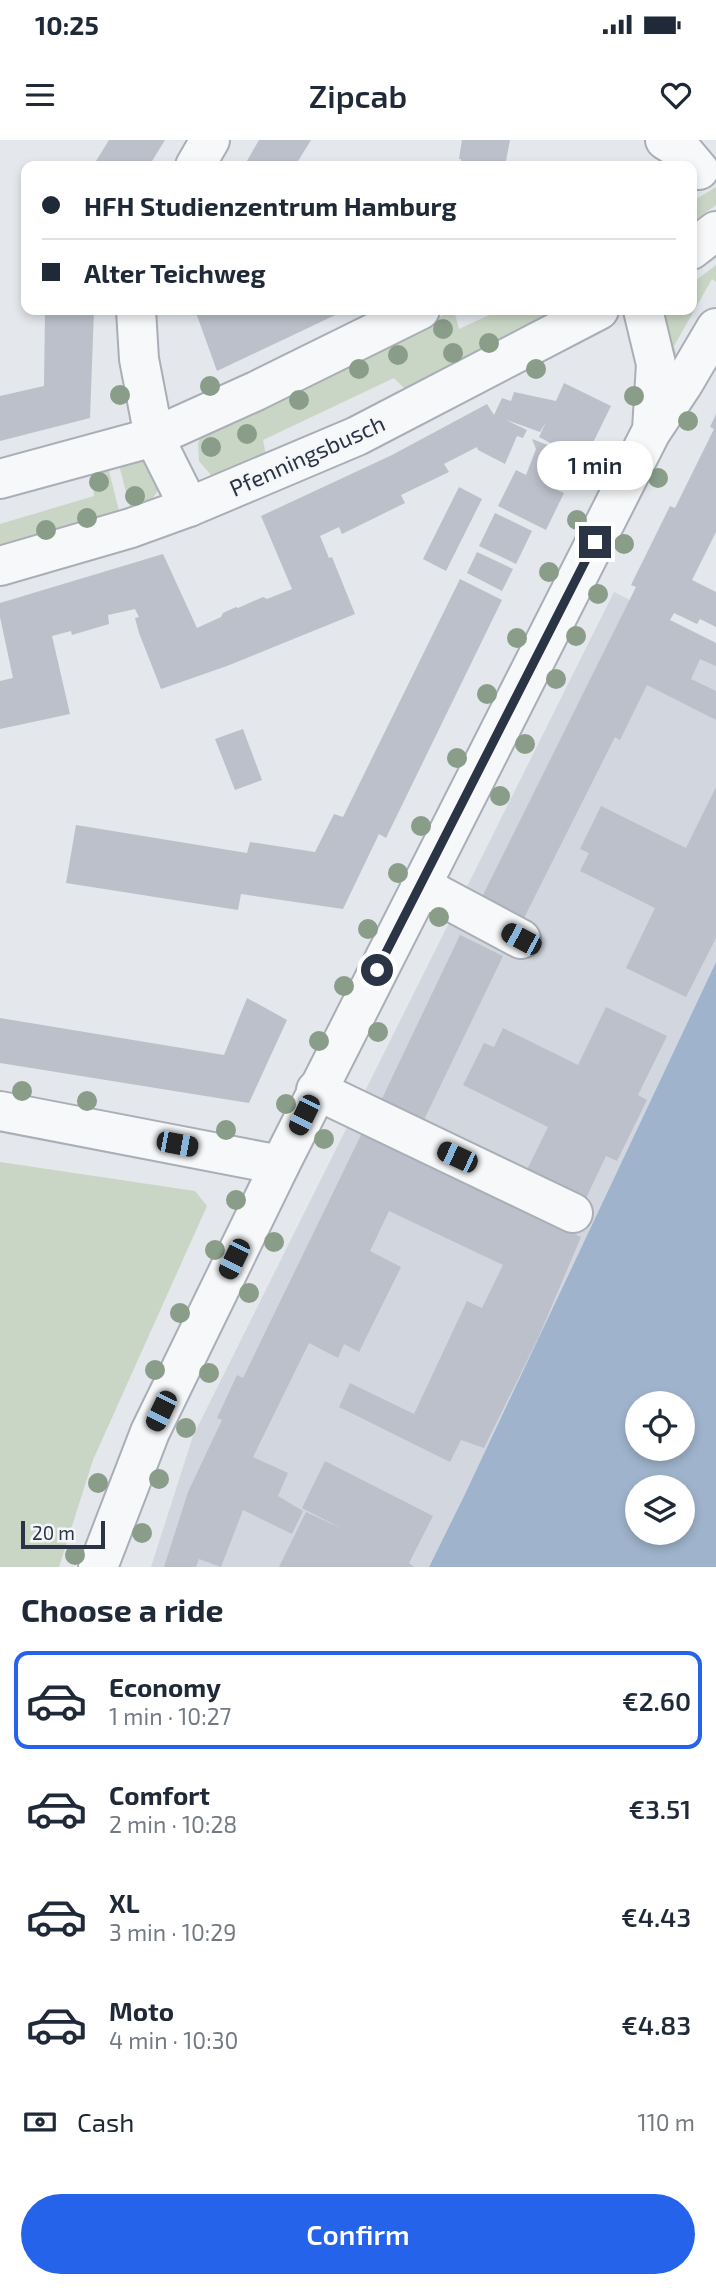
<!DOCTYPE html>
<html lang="en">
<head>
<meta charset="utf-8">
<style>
	body { margin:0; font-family:"Exo 2",sans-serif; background:#f6f6f7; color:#1f2937; height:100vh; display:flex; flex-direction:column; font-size:26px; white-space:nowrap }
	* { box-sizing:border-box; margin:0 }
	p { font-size:23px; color:#747a83 }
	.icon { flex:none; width:38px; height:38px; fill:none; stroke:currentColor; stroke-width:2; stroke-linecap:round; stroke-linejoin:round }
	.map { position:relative; height:1427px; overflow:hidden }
	.panel { display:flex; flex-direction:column; background:#fff; flex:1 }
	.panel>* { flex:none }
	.hud { position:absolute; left:21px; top:21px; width:676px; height:154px; border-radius:14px; box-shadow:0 4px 10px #0003; display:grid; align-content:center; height:154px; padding:0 21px; background:#fff }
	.fabs { position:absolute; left:625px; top:1251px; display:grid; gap:14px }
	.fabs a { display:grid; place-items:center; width:70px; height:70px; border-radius:50%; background:#fff; box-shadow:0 4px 10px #0003; font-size:35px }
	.scale { position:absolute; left:21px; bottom:18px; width:84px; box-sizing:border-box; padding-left:7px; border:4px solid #2b3445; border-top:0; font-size:19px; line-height:24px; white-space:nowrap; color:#2b3445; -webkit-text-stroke:5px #f4f6f9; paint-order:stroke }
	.end { position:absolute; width:32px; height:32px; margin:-16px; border:9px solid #2b3445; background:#fff; box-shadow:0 0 0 4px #fff }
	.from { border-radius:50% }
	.bubble { position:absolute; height:49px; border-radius:24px; background:#fff; box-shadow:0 4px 10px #0003; font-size:23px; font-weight:600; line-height:49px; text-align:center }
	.car { position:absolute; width:21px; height:42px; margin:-21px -10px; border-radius:9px; box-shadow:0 0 5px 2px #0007; background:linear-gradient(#222 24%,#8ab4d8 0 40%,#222 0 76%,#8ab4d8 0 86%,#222 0) }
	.hud b { display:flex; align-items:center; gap:24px; height:66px; font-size:26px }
	.hud b+b { border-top:2px solid #e0e1e3 }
	.hud i { width:18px; height:18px; background:#1f2937 }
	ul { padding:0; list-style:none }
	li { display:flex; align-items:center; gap:21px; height:98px; margin:0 14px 10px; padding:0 7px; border:4px solid transparent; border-radius:14px }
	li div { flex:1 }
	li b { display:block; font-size:26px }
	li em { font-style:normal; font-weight:600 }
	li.selected { border-color:#2563eb }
	li>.icon { width:63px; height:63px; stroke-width:1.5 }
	h2 { padding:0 21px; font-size:32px; line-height:84px }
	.pay { display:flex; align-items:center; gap:18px; height:77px; padding:0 21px; font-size:26px }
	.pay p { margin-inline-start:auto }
	.cta { display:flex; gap:14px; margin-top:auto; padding:14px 21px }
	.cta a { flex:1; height:80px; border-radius:42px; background:#2563eb; color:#fff; font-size:28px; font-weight:600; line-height:80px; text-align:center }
	.status { display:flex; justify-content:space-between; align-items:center; height:49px; padding:0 35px; background:#fff; direction:ltr }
	.status svg { height:19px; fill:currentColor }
	header { display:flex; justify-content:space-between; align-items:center; height:91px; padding:0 21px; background:#fff; font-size:32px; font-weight:600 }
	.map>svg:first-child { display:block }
	.built { fill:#d2d6de }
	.green { fill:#c9d6c5 }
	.water { fill:#9fb4cc; fill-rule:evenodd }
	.building { fill:#bbc0ca }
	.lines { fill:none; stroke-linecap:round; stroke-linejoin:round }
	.minor-casing { stroke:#a9aeb7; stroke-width:42 }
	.minor { stroke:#f7f8fa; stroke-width:38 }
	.tree { fill:#899d89 }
	.route { stroke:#2b3445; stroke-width:9 }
	.labels { text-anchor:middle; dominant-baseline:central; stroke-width:5; stroke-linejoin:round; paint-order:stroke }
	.street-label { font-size:23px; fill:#2b3445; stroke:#f4f6f9 }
</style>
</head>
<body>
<div class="status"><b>10:25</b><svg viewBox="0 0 49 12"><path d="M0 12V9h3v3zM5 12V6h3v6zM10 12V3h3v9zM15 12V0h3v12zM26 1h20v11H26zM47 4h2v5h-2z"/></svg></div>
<header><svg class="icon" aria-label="menu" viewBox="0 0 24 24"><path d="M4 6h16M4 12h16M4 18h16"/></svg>Zipcab<svg class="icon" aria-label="heart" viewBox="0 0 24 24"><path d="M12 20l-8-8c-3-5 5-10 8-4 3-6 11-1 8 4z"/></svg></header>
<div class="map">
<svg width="716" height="1427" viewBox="0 0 716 1427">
	<rect width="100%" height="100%" fill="#e4e7ec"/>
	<!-- built -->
	<path class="built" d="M 614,452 L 716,503 L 716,822 L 465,1354 L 429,1427 L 151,1427 L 193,1296 Z"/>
	<!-- green -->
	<g class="green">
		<path d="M 716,47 L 716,65 L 691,83 L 691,62 Z"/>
		<path d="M 716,125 L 716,142 L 712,139 L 674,206 L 682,235 L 676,242 L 659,170 L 691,170 L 691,144 Z"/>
		<path d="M 454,170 L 459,189 L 500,170 L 577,170 L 406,250 L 394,238 L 263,300 L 267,321 L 226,339 L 211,335 L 199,321 L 198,303 L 204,289 Z"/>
		<path d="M 140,317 L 148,323 L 159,349 L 150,362 L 131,371 L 119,325 Z"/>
		<path d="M 108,327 L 120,375 L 0,408 L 0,384 L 94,356 L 92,332 Z"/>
		<path d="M 0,1022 L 195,1051 L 207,1066 L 93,1320 L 59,1427 L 0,1427 Z"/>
	</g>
	<!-- water -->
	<path class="water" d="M 716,822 L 716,1427 L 429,1427 L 465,1354 ZM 637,1264 L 682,1264 L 682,1309 L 637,1309 ZM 637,1348 L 682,1348 L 682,1393 L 637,1393 Z"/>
	<!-- building -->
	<g class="building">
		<path d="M 109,0 L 165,0 L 149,26 L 93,26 Z"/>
		<path d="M 259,0 L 311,0 L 295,26 L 244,26 Z"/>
		<path d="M 462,0 L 510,0 L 505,26 L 461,26 L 461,19 L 459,19 Z"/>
		<path d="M 45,170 L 94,170 L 90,278 L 0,301 L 0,256 L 44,246 Z"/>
		<path d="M 195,170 L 238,170 L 240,174 L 249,170 L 346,170 L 217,231 Z"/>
		<path d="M 564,243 L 611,266 L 585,319 L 572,315 L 557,350 L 564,353 L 546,390 L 498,366 L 516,330 L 526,335 L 536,309 L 532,299 L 571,314 L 539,297 L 546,282 L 540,292 L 504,279 L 527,290 L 523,298 L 517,296 L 505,324 L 478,310 L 477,307 L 444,324 L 449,332 L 401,355 L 405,363 L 342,394 L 339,387 L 320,396 L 329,418 L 332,417 L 355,474 L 227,526 L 161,549 L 139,493 L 135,478 L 139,477 L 135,469 L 108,475 L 109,484 L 72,495 L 71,491 L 52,496 L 70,574 L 0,589 L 0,541 L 13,538 L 0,477 L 0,463 L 163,414 L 197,488 L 221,477 L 223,473 L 236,467 L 238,468 L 263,457 L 267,459 L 292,449 L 261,376 L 392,315 L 487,264 L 494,275 L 502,258 L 511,261 L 514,252 L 556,261 Z"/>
		<path d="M 716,274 L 716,392 L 692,440 L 716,452 L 716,487 L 700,479 L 697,484 L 674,473 L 670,480 L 716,503 L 716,526 L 700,519 L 691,539 L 716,551 L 716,580 L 647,545 L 620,600 L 615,597 L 524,778 L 482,757 L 636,447 L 631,445 L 670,366 L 675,368 L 714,289 L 710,287 Z"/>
		<path d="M 459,347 L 482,359 L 446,431 L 423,419 Z"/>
		<path d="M 495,373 L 532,391 L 516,424 L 479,406 Z"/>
		<path d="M 477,412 L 513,429 L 502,451 L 467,433 Z"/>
		<path d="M 460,439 L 502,460 L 386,698 L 379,694 L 343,769 L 241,754 L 238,770 L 66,743 L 76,685 L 247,713 L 250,702 L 315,712 L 334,674 L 343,677 Z"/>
		<path d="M 243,589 L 262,640 L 235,650 L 215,599 Z"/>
		<path d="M 716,647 L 716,798 L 686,857 L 626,828 L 655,768 L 580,731 L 589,713 L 580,709 L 601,666 L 686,708 Z"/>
		<path d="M 460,795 L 503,816 L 420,988 L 378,967 Z"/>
		<path d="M 247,858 L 287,880 L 249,963 L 0,923 L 0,878 L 224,915 Z"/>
		<path d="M 606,867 L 667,896 L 638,955 L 647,960 L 617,1021 L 606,1016 L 579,1073 L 520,1044 L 548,987 L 463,945 L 484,903 L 494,907 L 503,888 L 578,925 Z"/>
		<path d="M 362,993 L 581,1097 L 539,1196 L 484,1308 L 461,1300 L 450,1322 L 339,1267 L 350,1243 L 414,1274 L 467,1161 L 482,1168 L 503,1125 L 389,1071 L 370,1111 L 401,1127 L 359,1212 L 344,1204 L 338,1218 L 309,1203 L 253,1317 L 288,1333 L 278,1356 L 303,1371 L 292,1394 L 243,1370 L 221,1427 L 199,1419 L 196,1427 L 164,1427 L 188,1352 L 222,1280 L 217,1278 L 237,1235 L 243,1238 Z"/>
		<path d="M 325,1321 L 433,1376 L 409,1423 L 414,1427 L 279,1427 L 306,1372 L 343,1389 L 302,1368 Z"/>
	</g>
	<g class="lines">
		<!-- minor casing -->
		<g class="minor-casing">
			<g id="minor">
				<path d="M 665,0 L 683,11 L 699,30"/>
				<path d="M 195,26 L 210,0"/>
				<path d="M 691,110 L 716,91"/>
				<path d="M 136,170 L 139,219 L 154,297 L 189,367"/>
				<path d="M 653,289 L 683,244 L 716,188"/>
				<path d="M 0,339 L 154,297 L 256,251 L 420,170"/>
				<path d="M 0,426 L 131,388 L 189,367 L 357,296 L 599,170"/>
				<path d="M 420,745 L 521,799"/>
				<path d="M 316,950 L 573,1073"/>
				<path d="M 0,971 L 280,1025"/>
				<path d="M 98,1427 L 150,1292 L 280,1025 L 652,290 L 656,224 L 643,170"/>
			</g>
		</g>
		<!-- minor -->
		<use href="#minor" class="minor"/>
	</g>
	<!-- trees -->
	<g class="tree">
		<circle cx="443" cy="189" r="10"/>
		<circle cx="489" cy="203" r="10"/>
		<circle cx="453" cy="213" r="10"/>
		<circle cx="398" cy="215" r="10"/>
		<circle cx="359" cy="229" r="10"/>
		<circle cx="536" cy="229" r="10"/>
		<circle cx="210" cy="246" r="10"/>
		<circle cx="120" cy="255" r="10"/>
		<circle cx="634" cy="256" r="10"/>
		<circle cx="299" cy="260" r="10"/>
		<circle cx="688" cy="281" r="10"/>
		<circle cx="247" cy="294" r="10"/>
		<circle cx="211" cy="307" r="10"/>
		<circle cx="608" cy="313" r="10"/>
		<circle cx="658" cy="338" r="10"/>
		<circle cx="99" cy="342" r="10"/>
		<circle cx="135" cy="356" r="10"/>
		<circle cx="87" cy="378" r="10"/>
		<circle cx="577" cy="380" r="10"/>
		<circle cx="46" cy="390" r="10"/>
		<circle cx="624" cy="404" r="10"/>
		<circle cx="549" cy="432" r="10"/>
		<circle cx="598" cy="454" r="10"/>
		<circle cx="576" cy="496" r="10"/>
		<circle cx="517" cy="498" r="10"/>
		<circle cx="556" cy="539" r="10"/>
		<circle cx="487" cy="554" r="10"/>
		<circle cx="525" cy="604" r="10"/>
		<circle cx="457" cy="618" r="10"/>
		<circle cx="500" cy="656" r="10"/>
		<circle cx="421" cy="686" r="10"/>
		<circle cx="398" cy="733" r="10"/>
		<circle cx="439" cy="777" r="10"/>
		<circle cx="368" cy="789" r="10"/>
		<circle cx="344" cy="846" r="10"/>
		<circle cx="378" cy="892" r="10"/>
		<circle cx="319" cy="901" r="10"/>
		<circle cx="22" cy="951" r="10"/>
		<circle cx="87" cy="961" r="10"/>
		<circle cx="286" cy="964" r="10"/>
		<circle cx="226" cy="990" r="10"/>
		<circle cx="324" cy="999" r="10"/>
		<circle cx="236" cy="1060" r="10"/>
		<circle cx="274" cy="1102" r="10"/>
		<circle cx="215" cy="1110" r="10"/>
		<circle cx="249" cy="1153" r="10"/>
		<circle cx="180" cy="1173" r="10"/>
		<circle cx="155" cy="1230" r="10"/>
		<circle cx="209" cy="1233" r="10"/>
		<circle cx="186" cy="1288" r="10"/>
		<circle cx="159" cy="1339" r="10"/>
		<circle cx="98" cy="1343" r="10"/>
		<circle cx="142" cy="1393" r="10"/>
		<circle cx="75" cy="1415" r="10"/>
	</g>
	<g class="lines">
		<!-- route -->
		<path class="route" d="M 377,830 L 595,402"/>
	</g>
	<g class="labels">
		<!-- street labels -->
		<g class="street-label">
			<text transform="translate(307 315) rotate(-24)">Pfenningsbusch</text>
		</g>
	</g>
</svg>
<div class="fabs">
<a><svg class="icon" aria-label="locate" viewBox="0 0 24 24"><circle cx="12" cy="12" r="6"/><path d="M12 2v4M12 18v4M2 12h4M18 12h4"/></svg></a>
<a><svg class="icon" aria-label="layers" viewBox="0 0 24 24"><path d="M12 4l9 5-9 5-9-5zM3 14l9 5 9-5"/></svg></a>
</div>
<div class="scale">20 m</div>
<i class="end from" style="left:377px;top:830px"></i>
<i class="end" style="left:595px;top:402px"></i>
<div class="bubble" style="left:537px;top:301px;width:116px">1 min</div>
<i class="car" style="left:521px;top:799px;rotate:298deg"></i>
<i class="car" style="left:304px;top:975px;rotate:206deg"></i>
<i class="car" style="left:177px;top:1004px;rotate:101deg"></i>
<i class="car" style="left:457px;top:1017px;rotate:295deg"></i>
<i class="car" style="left:234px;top:1119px;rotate:206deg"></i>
<i class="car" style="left:161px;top:1271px;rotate:206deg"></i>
<div class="hud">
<b><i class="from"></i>HFH Studienzentrum Hamburg</b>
<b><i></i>Alter Teichweg</b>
</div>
</div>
<section class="panel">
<h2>Choose a ride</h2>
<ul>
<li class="selected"><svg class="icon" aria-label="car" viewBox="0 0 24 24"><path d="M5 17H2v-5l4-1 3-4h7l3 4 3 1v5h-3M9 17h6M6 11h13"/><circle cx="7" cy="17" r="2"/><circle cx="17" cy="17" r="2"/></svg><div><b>Economy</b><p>1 min · 10:27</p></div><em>€2.60</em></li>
<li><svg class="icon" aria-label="car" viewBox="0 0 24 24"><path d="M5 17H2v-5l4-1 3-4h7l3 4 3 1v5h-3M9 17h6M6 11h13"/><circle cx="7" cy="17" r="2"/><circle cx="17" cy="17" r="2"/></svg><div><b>Comfort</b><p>2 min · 10:28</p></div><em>€3.51</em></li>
<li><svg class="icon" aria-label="car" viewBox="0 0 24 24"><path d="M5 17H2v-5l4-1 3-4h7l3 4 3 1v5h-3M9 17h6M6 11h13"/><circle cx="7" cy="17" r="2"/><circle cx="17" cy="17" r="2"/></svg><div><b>XL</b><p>3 min · 10:29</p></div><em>€4.43</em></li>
<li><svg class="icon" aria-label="car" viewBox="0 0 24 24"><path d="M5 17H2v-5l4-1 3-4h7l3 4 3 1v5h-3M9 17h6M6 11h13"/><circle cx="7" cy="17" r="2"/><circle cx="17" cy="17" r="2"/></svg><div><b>Moto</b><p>4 min · 10:30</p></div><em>€4.83</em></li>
</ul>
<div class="pay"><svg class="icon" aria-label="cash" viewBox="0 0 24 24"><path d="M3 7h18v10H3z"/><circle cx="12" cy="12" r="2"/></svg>Cash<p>110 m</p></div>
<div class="cta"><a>Confirm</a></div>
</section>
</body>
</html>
